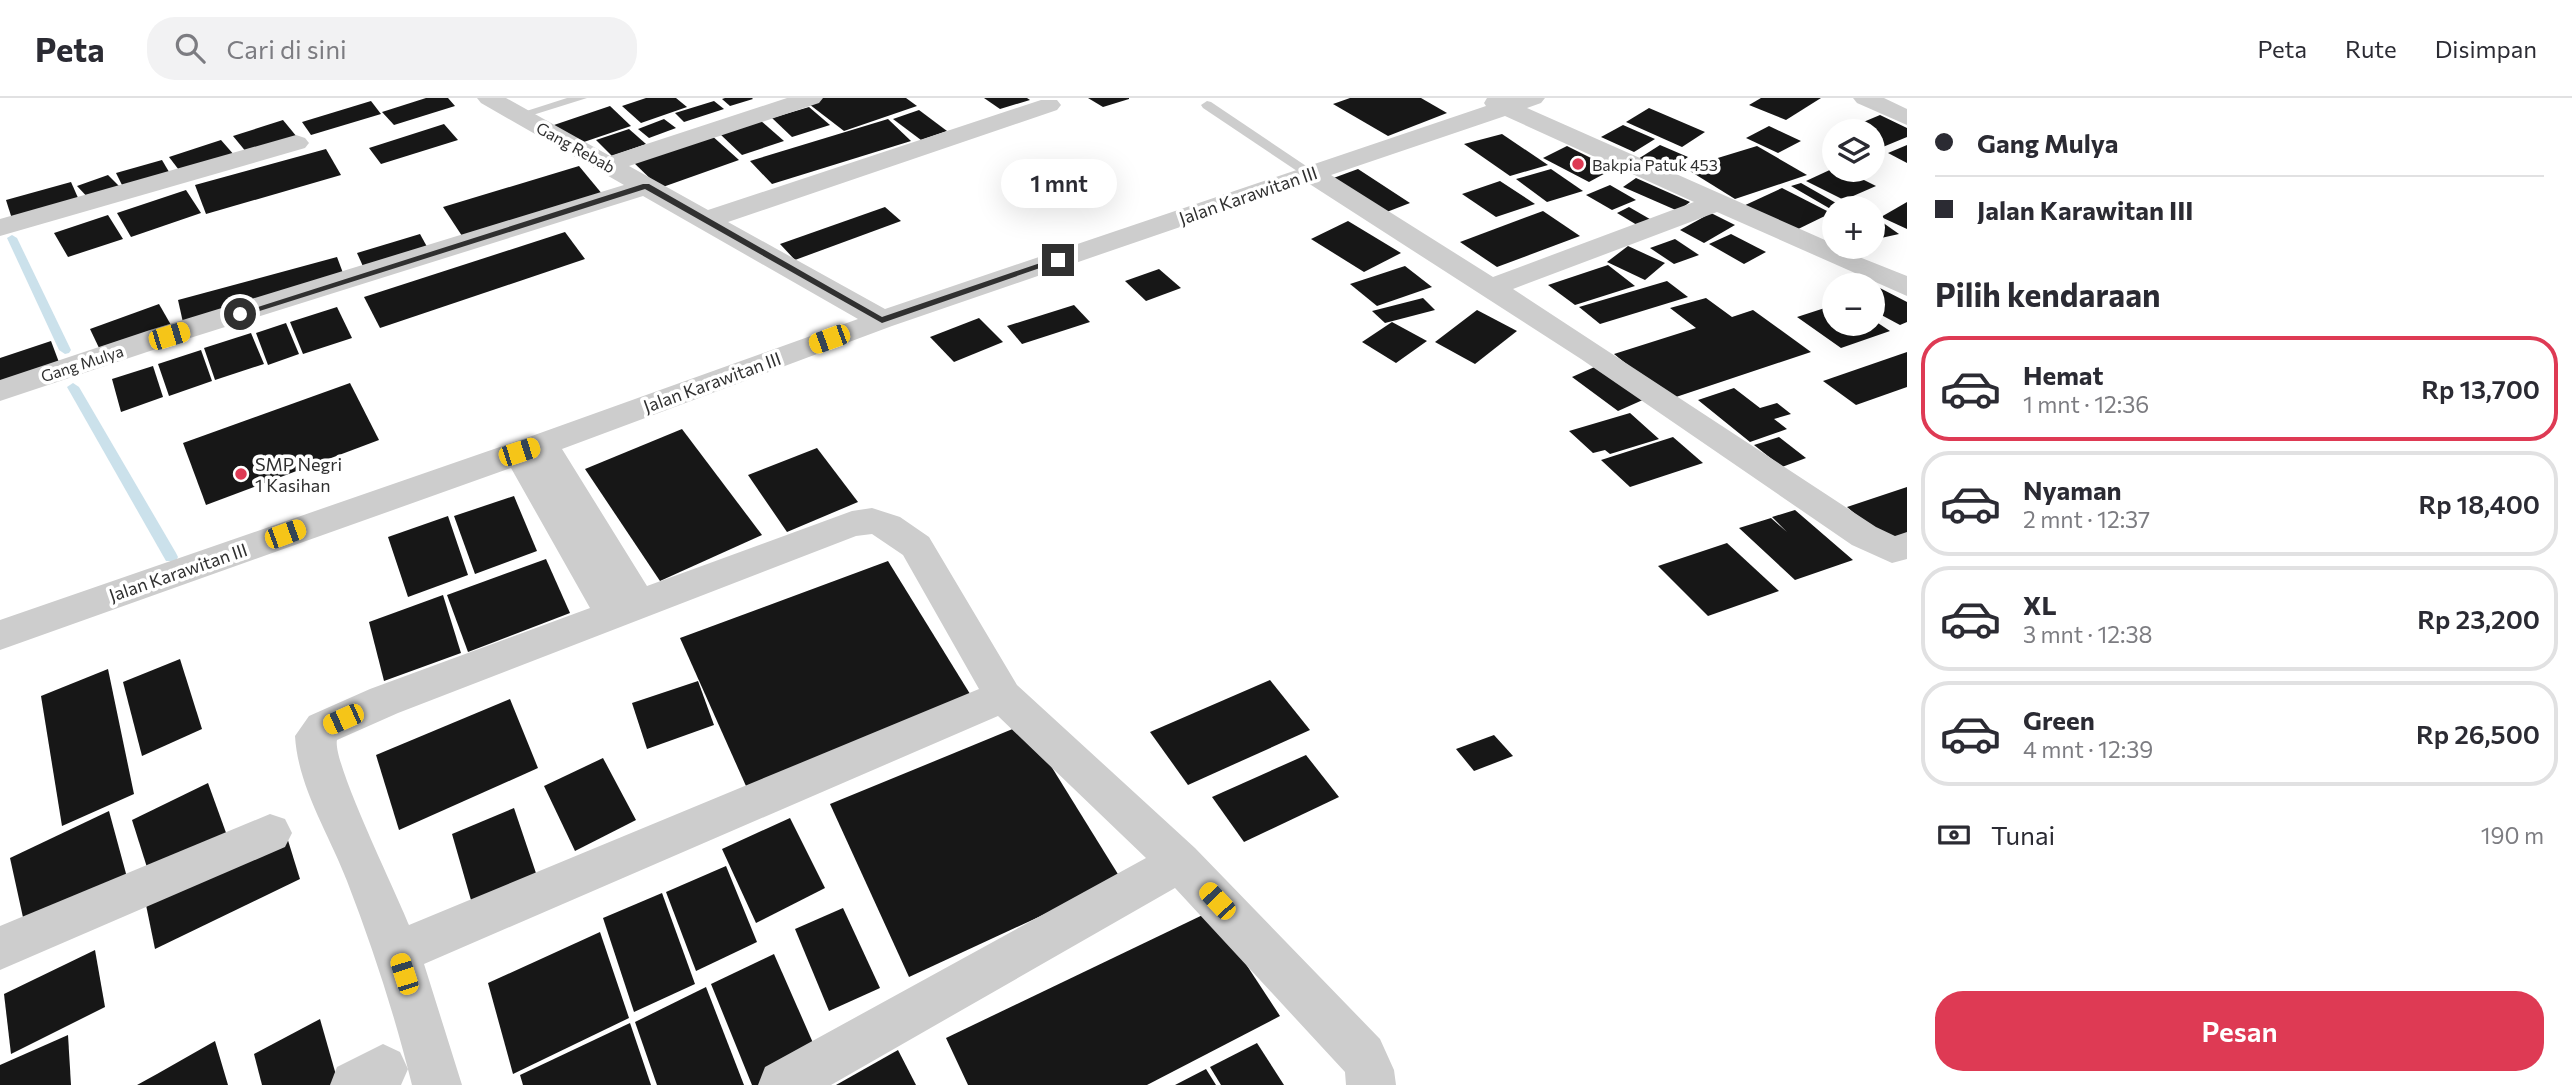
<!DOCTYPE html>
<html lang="id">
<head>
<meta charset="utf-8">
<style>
	body { margin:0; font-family:Commissioner,sans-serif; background:#f2f2f3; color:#2b2b33; height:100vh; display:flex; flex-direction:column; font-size:26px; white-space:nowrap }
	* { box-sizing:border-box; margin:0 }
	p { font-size:23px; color:#7c7c81 }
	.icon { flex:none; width:38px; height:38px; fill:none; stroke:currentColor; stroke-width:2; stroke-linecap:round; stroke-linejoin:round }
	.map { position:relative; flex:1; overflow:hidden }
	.drawer { display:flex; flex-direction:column; background:#fff; width:665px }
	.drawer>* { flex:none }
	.banner { display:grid; align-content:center; height:154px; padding:0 28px; background:#fff }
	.tools { position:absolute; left:1822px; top:21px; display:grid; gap:14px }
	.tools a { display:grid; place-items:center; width:63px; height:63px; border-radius:50%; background:#fff; box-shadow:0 7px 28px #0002; font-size:35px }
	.end { position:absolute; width:32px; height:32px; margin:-16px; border:9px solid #303030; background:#fff; box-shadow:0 0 0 4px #fff }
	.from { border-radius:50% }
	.bubble { position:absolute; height:49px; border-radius:24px; background:#fff; box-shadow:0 7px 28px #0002; font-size:23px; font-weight:600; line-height:49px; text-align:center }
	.car { position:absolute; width:21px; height:42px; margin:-21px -10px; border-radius:9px; box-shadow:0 0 5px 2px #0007; background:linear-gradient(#f5c518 24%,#345 0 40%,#f5c518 0 76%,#345 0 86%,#f5c518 0) }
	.banner b { display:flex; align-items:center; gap:24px; height:66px; font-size:26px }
	.banner b+b { border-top:2px solid #e1e1e2 }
	.banner i { width:18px; height:18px; background:#2b2b33 }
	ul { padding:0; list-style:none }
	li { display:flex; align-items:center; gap:21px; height:105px; margin:0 14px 10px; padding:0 14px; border:4px solid #e1e1e2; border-radius:28px }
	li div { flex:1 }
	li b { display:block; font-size:26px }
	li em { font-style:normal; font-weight:600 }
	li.active { border-color:#de3a54 }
	li>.icon { width:63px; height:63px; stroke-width:1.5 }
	h2 { padding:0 28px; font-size:32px; line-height:84px }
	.pay { display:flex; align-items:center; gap:18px; height:77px; padding:0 28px; font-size:26px }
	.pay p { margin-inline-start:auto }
	.action { display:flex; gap:14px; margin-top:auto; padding:14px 28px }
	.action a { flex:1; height:80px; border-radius:28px; background:#de3a54; color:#fff; font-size:28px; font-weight:600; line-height:80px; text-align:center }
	header { display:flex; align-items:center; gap:42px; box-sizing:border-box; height:98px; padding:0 35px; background:#fff; border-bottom:2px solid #e1e1e2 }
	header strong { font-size:33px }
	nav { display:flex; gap:38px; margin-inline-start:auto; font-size:24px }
	.search { width:490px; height:63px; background:#f2f2f3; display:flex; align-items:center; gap:18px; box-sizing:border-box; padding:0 24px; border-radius:28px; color:#7c7c81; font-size:26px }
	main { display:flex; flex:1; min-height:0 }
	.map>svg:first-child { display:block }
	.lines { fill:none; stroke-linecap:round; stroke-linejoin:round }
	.stream { fill:#cbe1eb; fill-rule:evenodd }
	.building { fill:#171717 }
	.lane { fill:#cdcdcd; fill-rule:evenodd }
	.street { fill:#cdcdcd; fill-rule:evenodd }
	.route { fill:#303030 }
	.poi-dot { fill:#de3a54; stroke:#fff; stroke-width:2.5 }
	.labels { text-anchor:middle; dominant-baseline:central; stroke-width:7; stroke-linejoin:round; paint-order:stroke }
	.far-street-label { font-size:16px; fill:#303030; stroke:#fff }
	.far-poi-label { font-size:16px; fill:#303030; stroke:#fff; text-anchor:start }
	.street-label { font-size:18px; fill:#303030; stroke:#fff }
	.poi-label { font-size:18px; fill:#303030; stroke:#fff; text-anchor:start }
</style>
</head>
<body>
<header>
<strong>Peta</strong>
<div class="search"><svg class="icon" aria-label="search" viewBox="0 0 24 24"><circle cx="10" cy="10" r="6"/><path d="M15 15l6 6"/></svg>Cari di sini</div>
<nav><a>Peta</a><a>Rute</a><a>Disimpan</a></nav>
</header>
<main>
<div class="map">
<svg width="1907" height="987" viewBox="0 0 1907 987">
	<rect width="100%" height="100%" fill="#fff"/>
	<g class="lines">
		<!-- stream -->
		<g class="stream">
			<path d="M 12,137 L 17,140 L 71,252 L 69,255 L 65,256 L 59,252 L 7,140 Z"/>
			<path d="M 73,285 L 79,289 L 176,455 L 178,459 L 176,463 L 166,463 L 67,289 Z"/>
		</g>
	</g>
	<!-- building -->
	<g class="building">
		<path d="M 426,0 L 448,0 L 455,8 L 394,27 L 382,14 Z"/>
		<path d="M 646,0 L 676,0 L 687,9 L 641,25 L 622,8 Z"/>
		<path d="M 725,0 L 752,0 L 753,1 L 730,8 L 722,1 Z"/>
		<path d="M 815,0 L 906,0 L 917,8 L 844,33 L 805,3 Z"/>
		<path d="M 984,0 L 1027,0 L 1030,2 L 1000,11 Z"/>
		<path d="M 1088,0 L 1129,0 L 1129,1 L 1103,9 Z"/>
		<path d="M 1350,0 L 1421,0 L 1447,15 L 1388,38 L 1333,6 Z"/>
		<path d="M 1761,0 L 1821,0 L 1786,22 L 1749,7 Z"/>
		<path d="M 371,3 L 381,16 L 311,37 L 302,24 Z"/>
		<path d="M 714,3 L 724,11 L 684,24 L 675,15 Z"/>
		<path d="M 610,8 L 631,28 L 575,47 L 554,27 Z"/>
		<path d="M 809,9 L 830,27 L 792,39 L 772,20 Z"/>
		<path d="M 1649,10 L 1705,34 L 1682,49 L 1626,24 Z"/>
		<path d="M 919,12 L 947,33 L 921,42 L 893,21 Z"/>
		<path d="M 1880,17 L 1907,30 L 1907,39 L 1878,51 L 1872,48 L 1872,33 L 1842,33 Z"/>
		<path d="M 664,21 L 676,30 L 649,40 L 638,31 Z"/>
		<path d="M 888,21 L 911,43 L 772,86 L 750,63 Z"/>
		<path d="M 283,22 L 297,39 L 247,55 L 233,38 Z"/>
		<path d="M 761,23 L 784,43 L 742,57 L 720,36 Z"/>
		<path d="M 444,26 L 458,42 L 381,66 L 369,50 Z"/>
		<path d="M 1623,27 L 1655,41 L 1634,54 L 1601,39 Z"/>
		<path d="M 1769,28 L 1801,43 L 1778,55 L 1746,40 Z"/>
		<path d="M 629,31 L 646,46 L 612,58 L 596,42 Z"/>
		<path d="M 710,36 L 739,62 L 660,90 L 631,62 Z"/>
		<path d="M 1502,36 L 1548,67 L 1510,78 L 1464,46 Z"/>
		<path d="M 221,42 L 235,58 L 182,76 L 169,59 Z"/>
		<path d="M 1660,47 L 1688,59 L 1667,74 L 1638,61 Z"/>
		<path d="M 1907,47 L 1907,65 L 1888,55 Z"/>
		<path d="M 1567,48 L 1613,71 L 1589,84 L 1543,60 Z"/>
		<path d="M 1757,48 L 1807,77 L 1735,101 L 1685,70 Z"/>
		<path d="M 326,51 L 341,77 L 206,116 L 195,87 Z"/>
		<path d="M 162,62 L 172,79 L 125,93 L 116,75 Z"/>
		<path d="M 579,68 L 603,97 L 464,141 L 443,109 Z"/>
		<path d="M 1834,70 L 1844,72 L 1876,88 L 1844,102 L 1806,83 Z"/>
		<path d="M 1358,71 L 1410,105 L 1379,117 L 1328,82 Z"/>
		<path d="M 1551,71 L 1583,93 L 1547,104 L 1516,81 Z"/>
		<path d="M 108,77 L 123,92 L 92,104 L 77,88 Z"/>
		<path d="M 1636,80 L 1690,104 L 1678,113 L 1623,89 Z"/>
		<path d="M 1500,83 L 1535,106 L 1496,119 L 1462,96 Z"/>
		<path d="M 71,84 L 79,102 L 12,121 L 6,102 Z"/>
		<path d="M 1801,85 L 1843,109 L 1834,110 L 1834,113 L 1791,88 Z"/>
		<path d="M 1610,87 L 1636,102 L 1612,112 L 1586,97 Z"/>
		<path d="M 1782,90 L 1831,115 L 1790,135 L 1741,109 Z"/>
		<path d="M 186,92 L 201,115 L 131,139 L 117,115 Z"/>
		<path d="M 1907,104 L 1907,131 L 1881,119 Z"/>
		<path d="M 885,109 L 901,123 L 795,162 L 780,146 Z"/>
		<path d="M 1629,109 L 1655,124 L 1642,130 L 1617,115 Z"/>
		<path d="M 1543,113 L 1580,138 L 1497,169 L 1460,144 Z"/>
		<path d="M 1711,115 L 1735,127 L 1704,145 L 1680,132 Z"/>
		<path d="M 108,117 L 123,141 L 68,159 L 54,135 Z"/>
		<path d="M 1872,117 L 1899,136 L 1872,142 Z"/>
		<path d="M 1348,123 L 1401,155 L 1364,174 L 1311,141 Z"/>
		<path d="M 565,134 L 585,161 L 380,230 L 364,199 Z"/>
		<path d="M 420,136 L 431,156 L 366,175 L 357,155 Z"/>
		<path d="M 1731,136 L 1766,154 L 1744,166 L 1709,146 Z"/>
		<path d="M 1675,141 L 1699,157 L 1674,166 L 1650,150 Z"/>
		<path d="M 1628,148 L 1665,165 L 1645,182 L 1607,164 Z"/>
		<path d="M 337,159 L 346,183 L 184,229 L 178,202 Z"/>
		<path d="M 1608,167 L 1635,188 L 1575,207 L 1548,187 Z"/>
		<path d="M 1405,168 L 1432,189 L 1377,208 L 1350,186 Z"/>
		<path d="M 1159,171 L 1181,190 L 1146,203 L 1125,183 Z"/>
		<path d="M 1667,183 L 1688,199 L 1600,226 L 1579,209 Z"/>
		<path d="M 1876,188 L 1907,204 L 1907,224 L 1900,227 L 1872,212 L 1872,190 Z"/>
		<path d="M 1423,200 L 1435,212 L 1385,225 L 1372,213 Z"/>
		<path d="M 1706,200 L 1732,219 L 1753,212 L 1811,254 L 1670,301 L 1614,256 L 1696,230 L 1670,210 Z"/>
		<path d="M 159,206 L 171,227 L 100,252 L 90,231 Z"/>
		<path d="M 1074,207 L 1090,224 L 1022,246 L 1007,228 Z"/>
		<path d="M 1834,207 L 1834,226 L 1872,226 L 1872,221 L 1890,233 L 1841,250 L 1797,219 Z"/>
		<path d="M 337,209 L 352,240 L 303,256 L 290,224 Z"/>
		<path d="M 1477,212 L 1517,233 L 1475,266 L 1435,244 Z"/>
		<path d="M 979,220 L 1003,244 L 954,264 L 930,239 Z"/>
		<path d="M 1392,224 L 1427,243 L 1396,265 L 1362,244 Z"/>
		<path d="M 286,225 L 299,256 L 268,267 L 256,235 Z"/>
		<path d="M 251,235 L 264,266 L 215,282 L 204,250 Z"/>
		<path d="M 51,243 L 60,267 L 0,288 L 0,260 Z"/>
		<path d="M 201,252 L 212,283 L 169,298 L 158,266 Z"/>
		<path d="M 1907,254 L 1907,289 L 1856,307 L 1823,283 Z"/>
		<path d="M 1599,267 L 1645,301 L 1618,313 L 1572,279 Z"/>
		<path d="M 153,268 L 163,299 L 121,314 L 112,281 Z"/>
		<path d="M 350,285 L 379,342 L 206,407 L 183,345 Z"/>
		<path d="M 1734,290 L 1760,310 L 1777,305 L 1791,316 L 1774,321 L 1787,331 L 1750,344 L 1698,302 Z"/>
		<path d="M 1630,315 L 1659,341 L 1610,356 L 1605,352 L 1593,355 L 1569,333 Z"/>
		<path d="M 682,331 L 762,437 L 660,483 L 585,371 Z"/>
		<path d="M 1673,339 L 1703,365 L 1630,389 L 1601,362 Z"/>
		<path d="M 1779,339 L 1806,360 L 1782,369 L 1754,347 Z"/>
		<path d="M 817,350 L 858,404 L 787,434 L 748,377 Z"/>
		<path d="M 1907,389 L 1907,440 L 1891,446 L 1847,409 Z"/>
		<path d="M 514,398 L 537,453 L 475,476 L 454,418 Z"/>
		<path d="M 1795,412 L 1853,462 L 1795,482 L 1739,430 L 1771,420 L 1787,434 L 1772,419 Z"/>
		<path d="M 448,418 L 468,477 L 408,499 L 388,439 Z"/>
		<path d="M 1727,445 L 1779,493 L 1708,518 L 1658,468 Z"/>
		<path d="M 546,461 L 570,515 L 468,554 L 447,497 Z"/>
		<path d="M 888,463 L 975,604 L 750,697 L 680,540 Z"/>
		<path d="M 443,497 L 461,555 L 384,583 L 369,524 Z"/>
		<path d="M 180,561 L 202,631 L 142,658 L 123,584 Z"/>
		<path d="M 108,571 L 134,696 L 62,728 L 41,598 Z"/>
		<path d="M 1270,582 L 1310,632 L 1188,687 L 1150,634 Z"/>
		<path d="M 698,583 L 714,627 L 647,651 L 632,605 Z"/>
		<path d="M 510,601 L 538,670 L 399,732 L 376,657 Z"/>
		<path d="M 1025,626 L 1121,781 L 909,879 L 830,706 Z"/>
		<path d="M 1494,637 L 1513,658 L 1474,673 L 1456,651 Z"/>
		<path d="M 1306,657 L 1339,699 L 1244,744 L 1212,699 Z"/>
		<path d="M 603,660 L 636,722 L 575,753 L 544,688 Z"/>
		<path d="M 208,685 L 229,743 L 151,782 L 132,722 Z"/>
		<path d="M 514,710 L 540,787 L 475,816 L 452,736 Z"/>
		<path d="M 109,713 L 128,783 L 26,833 L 10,760 Z"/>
		<path d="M 790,720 L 825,790 L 756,825 L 722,751 Z"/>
		<path d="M 286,736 L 300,781 L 155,851 L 145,802 Z"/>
		<path d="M 726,768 L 757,844 L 696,873 L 666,794 Z"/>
		<path d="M 662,795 L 695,886 L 634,914 L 603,820 Z"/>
		<path d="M 843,810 L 880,890 L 829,913 L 795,831 Z"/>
		<path d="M 1211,813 L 1280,918 L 1147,987 L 968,987 L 946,940 Z"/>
		<path d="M 600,834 L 629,920 L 513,976 L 488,885 Z"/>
		<path d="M 95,852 L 105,909 L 11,956 L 4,896 Z"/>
		<path d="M 774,856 L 821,963 L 775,987 L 752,987 L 711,886 Z"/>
		<path d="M 706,889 L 744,987 L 657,987 L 635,924 Z"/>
		<path d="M 320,921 L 338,984 L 332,987 L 262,987 L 254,956 Z"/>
		<path d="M 630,925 L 651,987 L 523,987 L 520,977 Z"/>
		<path d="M 68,937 L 71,987 L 0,987 L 0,967 Z"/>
		<path d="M 215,943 L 228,987 L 137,987 L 157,976 Z"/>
		<path d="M 1257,945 L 1284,987 L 1221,987 L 1210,969 Z"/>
		<path d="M 898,952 L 916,987 L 836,987 Z"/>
		<path d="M 1206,971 L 1216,987 L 1175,987 Z"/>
	</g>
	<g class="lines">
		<!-- lane -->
		<g class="lane">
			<path d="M 567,0 L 587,0 L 520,21 L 514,17 Z"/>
			<path d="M 1207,3 L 1211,4 L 1318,76 L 1306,79 L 1203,10 L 1201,7 Z"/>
		</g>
		<!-- street -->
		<g class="street">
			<path d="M 477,0 L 506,0 L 610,58 L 787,0 L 823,0 L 819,5 L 629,68 L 708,112 L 1041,2 L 1057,2 L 1061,7 L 1057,12 L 728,124 L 885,211 L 1486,8 L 1484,5 L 1487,0 L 1545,0 L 1541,5 L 1527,10 L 1834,146 L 1834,149 L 1907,178 L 1907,198 L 1717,114 L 1513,191 L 1876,429 L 1895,438 L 1907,434 L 1907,461 L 1892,465 L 1852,447 L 1581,261 L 1308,85 L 892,228 L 562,351 L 647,488 L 852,413 L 872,410 L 900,419 L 929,439 L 1017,587 L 1195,750 L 1380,941 L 1394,972 L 1396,987 L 1346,987 L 1345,974 L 1175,790 L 831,987 L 758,987 L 765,969 L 1146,760 L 998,618 L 424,866 L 462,987 L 412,987 C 395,918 373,850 347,783 C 329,736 298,689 295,638 L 309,618 L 370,591 L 590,510 L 511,370 L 0,552 L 0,522 L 529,339 L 858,221 L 643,98 L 171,246 L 0,303 L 0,282 L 150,232 L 624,87 L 481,5 ZM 1505,18 L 1694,104 L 1493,179 L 1331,77 ZM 872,436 L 903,457 L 979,591 L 409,827 C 397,796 332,664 337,642 L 398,615 L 856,438 Z"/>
			<path d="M 1853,0 L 1884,0 L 1907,11 L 1907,27 L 1857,5 Z"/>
			<path d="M 296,37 L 305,40 L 309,45 L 305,50 L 0,138 L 0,121 Z"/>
			<path d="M 270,716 L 285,721 L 292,735 L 285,749 L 0,872 L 0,828 Z"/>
			<path d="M 383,946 L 400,954 L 408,971 L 401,987 L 330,987 L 337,969 Z"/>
		</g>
	</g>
	<!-- route -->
	<path class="route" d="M 643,86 L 649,86 L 882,219 L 1055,160 L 1063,162 L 882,225 L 645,91 L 244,218 L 236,216 Z"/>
	<!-- markers -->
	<g class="poi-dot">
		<circle cx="1578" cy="66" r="7"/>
		<circle cx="241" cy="376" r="7"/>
	</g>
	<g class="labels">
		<!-- far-street labels -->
		<g class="far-street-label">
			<text transform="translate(576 49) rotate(29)">Gang Rebab</text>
			<text transform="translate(82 265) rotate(-18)">Gang Mulya</text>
		</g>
		<!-- far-poi labels -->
		<g class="far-poi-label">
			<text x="1592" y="66">Bakpia Patuk 453</text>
		</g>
		<!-- street labels -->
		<g class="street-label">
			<text transform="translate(1248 97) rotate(-19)">Jalan Karawitan III</text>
			<text transform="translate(712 284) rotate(-20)">Jalan Karawitan III</text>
			<text transform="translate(178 474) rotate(-19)">Jalan Karawitan III</text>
		</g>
		<!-- poi labels -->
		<g class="poi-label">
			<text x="255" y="366">SMP Negri<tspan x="255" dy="21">1 Kasihan</tspan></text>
		</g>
	</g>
</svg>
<div class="tools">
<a><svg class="icon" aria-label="layers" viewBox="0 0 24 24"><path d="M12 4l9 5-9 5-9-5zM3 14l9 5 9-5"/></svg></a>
<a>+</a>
<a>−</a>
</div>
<i class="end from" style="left:240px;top:216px"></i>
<i class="end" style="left:1058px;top:162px"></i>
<div class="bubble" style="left:1001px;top:61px;width:116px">1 mnt</div>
<i class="car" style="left:169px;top:238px;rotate:73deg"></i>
<i class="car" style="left:829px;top:241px;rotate:250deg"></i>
<i class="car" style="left:519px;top:354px;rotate:72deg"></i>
<i class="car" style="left:285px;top:436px;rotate:70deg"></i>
<i class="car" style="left:343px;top:621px;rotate:246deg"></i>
<i class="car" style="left:1217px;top:803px;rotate:317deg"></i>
<i class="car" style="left:404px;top:876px;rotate:342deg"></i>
</div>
<section class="drawer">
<div class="banner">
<b><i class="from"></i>Gang Mulya</b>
<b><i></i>Jalan Karawitan III</b>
</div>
<h2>Pilih kendaraan</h2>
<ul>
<li class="active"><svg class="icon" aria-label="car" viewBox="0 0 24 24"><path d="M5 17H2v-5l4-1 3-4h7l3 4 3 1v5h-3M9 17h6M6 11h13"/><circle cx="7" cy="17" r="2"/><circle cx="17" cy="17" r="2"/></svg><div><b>Hemat</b><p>1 mnt · 12:36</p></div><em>Rp 13,700</em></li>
<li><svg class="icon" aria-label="car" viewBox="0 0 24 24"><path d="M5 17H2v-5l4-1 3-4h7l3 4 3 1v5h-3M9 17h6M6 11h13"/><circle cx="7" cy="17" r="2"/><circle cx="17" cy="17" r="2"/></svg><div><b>Nyaman</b><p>2 mnt · 12:37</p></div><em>Rp 18,400</em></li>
<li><svg class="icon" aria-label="car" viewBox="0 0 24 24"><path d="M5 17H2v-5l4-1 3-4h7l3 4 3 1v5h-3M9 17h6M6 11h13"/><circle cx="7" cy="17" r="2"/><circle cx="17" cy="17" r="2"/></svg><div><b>XL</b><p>3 mnt · 12:38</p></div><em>Rp 23,200</em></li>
<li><svg class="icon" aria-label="car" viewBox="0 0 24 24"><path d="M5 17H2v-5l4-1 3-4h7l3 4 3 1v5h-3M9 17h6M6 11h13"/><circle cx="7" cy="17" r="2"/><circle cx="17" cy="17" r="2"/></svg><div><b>Green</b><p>4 mnt · 12:39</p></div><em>Rp 26,500</em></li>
</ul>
<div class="pay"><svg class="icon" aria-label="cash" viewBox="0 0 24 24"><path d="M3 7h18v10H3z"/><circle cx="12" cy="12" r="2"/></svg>Tunai<p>190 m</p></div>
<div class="action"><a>Pesan</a></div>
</section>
</main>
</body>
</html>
